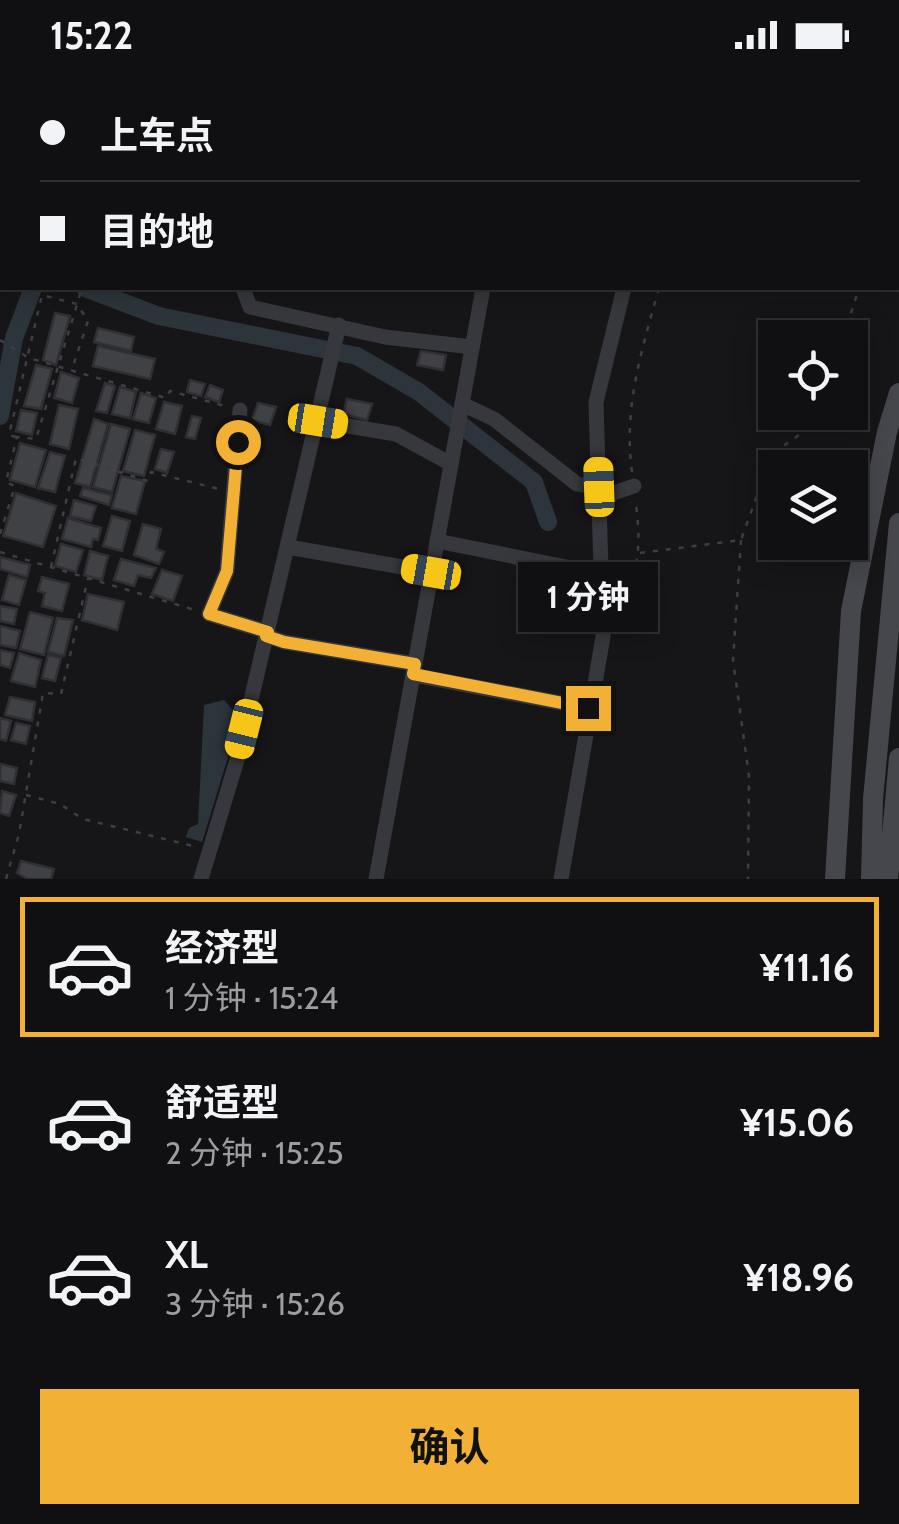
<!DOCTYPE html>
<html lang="zh">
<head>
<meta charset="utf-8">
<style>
	body { margin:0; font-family:Cabin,"Noto Sans SC",sans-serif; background:#1e1e20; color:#f1f3f6; height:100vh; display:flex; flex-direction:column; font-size:38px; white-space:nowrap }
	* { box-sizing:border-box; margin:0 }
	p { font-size:32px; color:#9c9d9f }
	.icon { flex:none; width:55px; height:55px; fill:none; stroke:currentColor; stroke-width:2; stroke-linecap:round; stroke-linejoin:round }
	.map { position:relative; height:809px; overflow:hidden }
	.drawer { display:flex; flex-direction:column; background:#101012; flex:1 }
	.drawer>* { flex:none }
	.top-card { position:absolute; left:0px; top:0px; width:900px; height:220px; box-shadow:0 5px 25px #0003,0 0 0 2px #303032; display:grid; align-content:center; height:220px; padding:0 40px; background:#101012 }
	.tools { position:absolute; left:758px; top:250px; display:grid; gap:20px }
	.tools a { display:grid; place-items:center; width:110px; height:110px; border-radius:0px; background:#101012; box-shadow:0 5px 25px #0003,0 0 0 2px #303032; font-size:50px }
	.end { position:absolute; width:45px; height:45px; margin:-22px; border:12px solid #f2b134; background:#111; box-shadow:0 0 0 5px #111 }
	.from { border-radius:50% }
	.bubble { position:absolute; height:70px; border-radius:0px; background:#101012; box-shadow:0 5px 25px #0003,0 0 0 2px #303032; font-size:32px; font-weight:700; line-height:70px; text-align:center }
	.car { position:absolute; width:30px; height:60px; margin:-30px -15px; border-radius:12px; box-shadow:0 0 8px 2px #0007; background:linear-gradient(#f5c518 24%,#345 0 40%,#f5c518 0 76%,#345 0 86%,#f5c518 0) }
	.top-card b { display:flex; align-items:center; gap:35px; height:95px; font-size:38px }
	.top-card b+b { border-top:2px solid #303032 }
	.top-card i { width:25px; height:25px; background:#f1f3f6 }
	ul { padding:18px 0 0; list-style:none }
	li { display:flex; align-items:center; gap:30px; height:140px; margin:0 20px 15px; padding:0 20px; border:5px solid transparent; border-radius:0px }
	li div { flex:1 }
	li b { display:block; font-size:38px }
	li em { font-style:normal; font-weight:700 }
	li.on { border-color:#f2b134 }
	li>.icon { width:90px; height:90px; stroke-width:1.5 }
	.primary-button { display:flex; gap:20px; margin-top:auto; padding:20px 40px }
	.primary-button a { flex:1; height:115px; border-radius:0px; background:#f2b134; color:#111; font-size:40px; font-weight:700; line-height:115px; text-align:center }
	.status { display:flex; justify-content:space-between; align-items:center; height:70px; padding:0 50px; background:#101012; direction:ltr }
	.status svg { height:28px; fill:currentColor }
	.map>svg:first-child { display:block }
	.water { fill:#2c353c }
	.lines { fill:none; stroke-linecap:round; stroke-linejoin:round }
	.canal { stroke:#2c353c; stroke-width:18 }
	.building { fill:#404145; stroke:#303034; stroke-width:2.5 }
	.path { stroke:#3d3f44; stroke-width:2.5; stroke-dasharray:5 8; stroke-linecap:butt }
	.street { stroke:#37383d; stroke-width:15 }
	.secondary { stroke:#45474d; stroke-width:20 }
	.route { stroke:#f2b134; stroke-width:12 }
</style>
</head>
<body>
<div class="status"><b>15:22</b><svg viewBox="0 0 49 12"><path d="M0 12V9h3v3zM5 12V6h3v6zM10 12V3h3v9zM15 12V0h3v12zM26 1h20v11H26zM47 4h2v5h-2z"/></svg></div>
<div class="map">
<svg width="899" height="809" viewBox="0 0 899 809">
	<rect width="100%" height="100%" fill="#161618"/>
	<!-- water -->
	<path class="water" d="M 224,630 L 240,648 L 202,772 L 186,767 L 189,758 L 198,754 L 204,635 Z"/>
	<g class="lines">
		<!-- canal -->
		<g class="canal">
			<path d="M 107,2 L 107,0"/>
			<path d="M 0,183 L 2,184"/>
			<path d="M 85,218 L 159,246 L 357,286 L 419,322 L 534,412 L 548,452"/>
			<path d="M 0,346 L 14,268 L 33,218"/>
		</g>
	</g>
	<!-- building -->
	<g class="building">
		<path d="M 55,243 L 70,246 L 56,295 L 43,290 Z"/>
		<path d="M 98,258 L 134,267 L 131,281 L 94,272 Z"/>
		<path d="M 98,276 L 155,289 L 150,309 L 93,296 Z"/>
		<path d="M 421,281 L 446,285 L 443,300 L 417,295 Z"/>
		<path d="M 36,295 L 52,299 L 41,339 L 24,336 Z"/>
		<path d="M 61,302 L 79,308 L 72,333 L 54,328 Z"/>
		<path d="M 190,310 L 205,314 L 201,326 L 187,322 Z"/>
		<path d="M 105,313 L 115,316 L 107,343 L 96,341 Z"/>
		<path d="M 210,315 L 223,320 L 219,332 L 205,327 Z"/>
		<path d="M 120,317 L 136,322 L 130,348 L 112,344 Z"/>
		<path d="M 141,323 L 156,328 L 149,353 L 133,349 Z"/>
		<path d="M 347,329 L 372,334 L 367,350 L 343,344 Z"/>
		<path d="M 164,332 L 182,336 L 175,364 L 156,359 Z"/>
		<path d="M 258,333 L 276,337 L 270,355 L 252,350 Z"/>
		<path d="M 59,335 L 78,339 L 69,379 L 50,374 Z"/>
		<path d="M 21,340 L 37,343 L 32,365 L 16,361 Z"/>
		<path d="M 192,346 L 201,348 L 195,369 L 186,367 Z"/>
		<path d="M 94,349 L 108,354 L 90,417 L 75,413 Z"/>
		<path d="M 111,354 L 130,359 L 112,422 L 93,417 Z"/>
		<path d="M 135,360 L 155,365 L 144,406 L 123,401 Z"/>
		<path d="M 20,373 L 46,380 L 35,417 L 10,410 Z"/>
		<path d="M 161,379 L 174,382 L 167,403 L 155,399 Z"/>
		<path d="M 50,382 L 65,386 L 55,422 L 38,418 Z"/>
		<path d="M 121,406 L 145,411 L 136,444 L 112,438 Z"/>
		<path d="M 83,418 L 112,425 L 109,435 L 80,426 Z"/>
		<path d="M 16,423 L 56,436 L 43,477 L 3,466 Z"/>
		<path d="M 74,430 L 96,436 L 91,451 L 70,446 Z"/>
		<path d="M 112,446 L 130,451 L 122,481 L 103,476 Z"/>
		<path d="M 68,448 L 101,458 L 98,470 L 93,469 L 91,477 L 62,469 Z"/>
		<path d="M 143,454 L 161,459 L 156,479 L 164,482 L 159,494 L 134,485 Z"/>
		<path d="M 61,474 L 83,480 L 76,502 L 55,496 Z"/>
		<path d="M 90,481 L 108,486 L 102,510 L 84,505 Z"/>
		<path d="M 0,487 L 30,495 L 27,507 L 0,499 Z"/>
		<path d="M 121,489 L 156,498 L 151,508 L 138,505 L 134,516 L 114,510 Z"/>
		<path d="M 162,500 L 182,506 L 173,531 L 152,524 Z"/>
		<path d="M 9,505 L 26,510 L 19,535 L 2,530 Z"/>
		<path d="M 42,507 L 69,514 L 62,541 L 42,536 L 45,523 L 38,521 Z"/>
		<path d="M 88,524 L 124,532 L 117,560 L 82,550 Z"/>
		<path d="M 0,536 L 17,539 L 14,554 L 0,551 Z"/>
		<path d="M 30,542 L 53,548 L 44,585 L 20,579 Z"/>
		<path d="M 57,548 L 73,550 L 64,586 L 48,582 Z"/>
		<path d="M 0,556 L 20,561 L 16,578 L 0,575 Z"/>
		<path d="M 0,580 L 14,583 L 10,598 L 0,595 Z"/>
		<path d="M 19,583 L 41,590 L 35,617 L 11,611 Z"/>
		<path d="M 48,585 L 61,588 L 55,611 L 42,608 Z"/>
		<path d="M 10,627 L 35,632 L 32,651 L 5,645 Z"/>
		<path d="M 0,648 L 11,651 L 6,671 L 0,669 Z"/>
		<path d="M 16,653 L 30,656 L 26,674 L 11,670 Z"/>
		<path d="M 0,694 L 17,698 L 14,714 L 0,711 Z"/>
		<path d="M 2,721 L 16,725 L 9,746 L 0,743 Z"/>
		<path d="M 21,791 L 54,799 L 51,809 L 28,809 L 17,803 Z"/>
	</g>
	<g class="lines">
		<!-- path -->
		<g class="path">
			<path d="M 487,0 L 502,2"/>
			<path d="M 140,2 L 141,0"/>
			<path d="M 719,2 L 720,0"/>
			<path d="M 0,42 L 2,43"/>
			<path d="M 898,64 L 899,56"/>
			<path d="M 843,268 L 859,218"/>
			<path d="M 0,270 L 29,288 L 166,328 L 170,321 L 225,336"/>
			<path d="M 16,367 L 9,365 L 42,225 L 77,234 L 88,251 L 72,299"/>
			<path d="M 632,402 C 623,338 642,279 659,218"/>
			<path d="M 0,464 L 15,416 L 6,412 L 17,367 L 36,369 L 82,218"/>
			<path d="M 741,470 L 733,590 L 749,706 L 748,809"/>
			<path d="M 0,482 L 195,540"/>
			<path d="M 640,483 L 741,470 L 772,384 L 809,358 L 819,342"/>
			<path d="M 51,497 L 76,388 L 148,411 L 151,402 L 219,419"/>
			<path d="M 620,543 C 637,498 642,483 636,435"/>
			<path d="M 26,725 L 60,734 L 83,749 L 193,776"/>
			<path d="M 6,809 L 19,764 L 43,623 L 61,624 L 88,508"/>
		</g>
		<!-- street -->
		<g class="street">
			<path d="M 300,2 L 302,0"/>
			<path d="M 522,2 L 522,0"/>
			<path d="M 676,2 L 677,0"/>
			<path d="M 243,218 L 250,237 L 385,267 L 472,277"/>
			<path d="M 462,334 L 494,349 L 577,414 L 599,417"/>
			<path d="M 240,340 L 227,501 L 209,544 L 268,562"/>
			<path d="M 318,351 L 396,364 L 451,394"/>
			<path d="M 599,428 L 634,416"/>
			<path d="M 437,471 L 601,504"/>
			<path d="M 288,477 L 431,502"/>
			<path d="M 267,566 L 284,572 L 415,594"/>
			<path d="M 413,605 L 588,638"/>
			<path d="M 201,809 L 237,690 L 339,255"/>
			<path d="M 376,809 L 483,218"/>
			<path d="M 561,809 L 603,567 L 596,332 L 624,218"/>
		</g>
		<!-- secondary -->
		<g class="secondary">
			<path d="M 835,809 L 851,541 L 887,362 L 899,323"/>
			<path d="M 871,809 L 873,729 L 899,453"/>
			<path d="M 888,809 L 899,688"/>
		</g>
	</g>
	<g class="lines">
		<!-- route -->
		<path class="route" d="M 238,372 L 227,501 L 209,544 L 268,562 L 266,566 L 284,572 L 415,594 L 413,604 L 588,638"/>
	</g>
</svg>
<div class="tools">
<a><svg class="icon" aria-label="locate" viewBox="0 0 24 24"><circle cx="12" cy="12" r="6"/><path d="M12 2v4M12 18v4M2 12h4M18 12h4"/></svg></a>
<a><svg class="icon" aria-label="layers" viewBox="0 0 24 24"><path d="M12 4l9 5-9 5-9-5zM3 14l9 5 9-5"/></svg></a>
</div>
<i class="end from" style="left:238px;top:372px"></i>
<i class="end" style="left:588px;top:638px"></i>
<div class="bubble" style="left:518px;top:492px;width:140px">1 分钟</div>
<i class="car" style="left:318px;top:351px;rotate:99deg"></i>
<i class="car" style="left:599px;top:417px;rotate:358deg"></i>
<i class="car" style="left:431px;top:502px;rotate:280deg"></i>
<i class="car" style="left:244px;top:659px;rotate:194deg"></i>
<div class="top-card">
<b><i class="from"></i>上车点</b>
<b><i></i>目的地</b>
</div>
</div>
<section class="drawer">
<ul>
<li class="on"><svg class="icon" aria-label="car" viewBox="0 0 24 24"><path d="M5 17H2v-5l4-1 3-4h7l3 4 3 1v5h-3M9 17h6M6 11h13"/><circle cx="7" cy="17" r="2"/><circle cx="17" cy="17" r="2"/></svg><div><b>经济型</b><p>1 分钟 · 15:24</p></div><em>¥11.16</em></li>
<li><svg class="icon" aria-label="car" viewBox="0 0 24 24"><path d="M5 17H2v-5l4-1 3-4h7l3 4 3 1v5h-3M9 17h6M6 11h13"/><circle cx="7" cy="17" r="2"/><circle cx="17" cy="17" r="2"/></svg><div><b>舒适型</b><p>2 分钟 · 15:25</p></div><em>¥15.06</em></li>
<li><svg class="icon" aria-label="car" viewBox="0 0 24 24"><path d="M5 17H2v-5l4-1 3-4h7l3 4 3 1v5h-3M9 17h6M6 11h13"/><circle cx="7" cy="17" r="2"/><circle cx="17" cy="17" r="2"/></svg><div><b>XL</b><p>3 分钟 · 15:26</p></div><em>¥18.96</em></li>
</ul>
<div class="primary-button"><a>确认</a></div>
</section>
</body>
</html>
